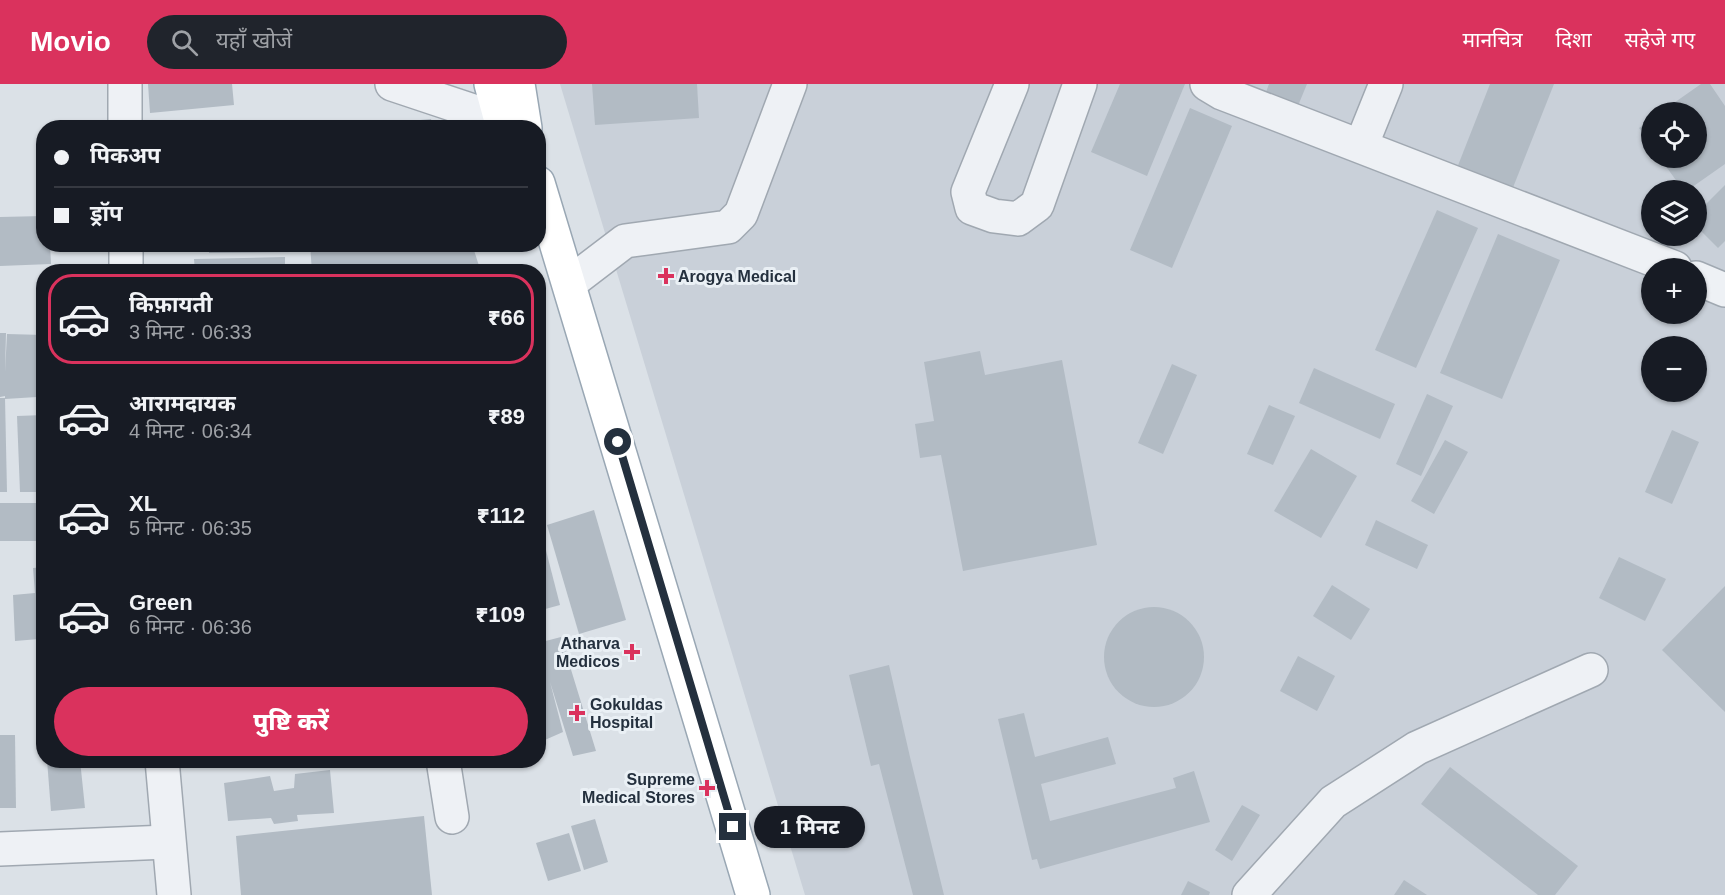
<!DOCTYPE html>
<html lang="hi">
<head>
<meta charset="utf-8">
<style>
	body { margin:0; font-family:Arial,"Noto Sans Devanagari",sans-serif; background:#20242c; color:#f1f3f6; height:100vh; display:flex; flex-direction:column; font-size:22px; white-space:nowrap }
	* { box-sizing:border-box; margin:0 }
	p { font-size:20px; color:#9ea1a6 }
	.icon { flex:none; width:33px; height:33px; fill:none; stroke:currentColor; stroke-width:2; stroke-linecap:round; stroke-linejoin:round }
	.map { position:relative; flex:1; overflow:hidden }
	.panel { position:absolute; left:36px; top:180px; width:510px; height:504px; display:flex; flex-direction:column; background:#171b24; border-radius:24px; box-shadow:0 2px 4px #0004 }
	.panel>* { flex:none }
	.guide { position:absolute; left:36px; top:36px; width:510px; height:132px; border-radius:24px; box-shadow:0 2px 4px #0004; display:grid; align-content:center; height:132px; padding:0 18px; background:#171b24 }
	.tools { position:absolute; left:1641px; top:18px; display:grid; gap:12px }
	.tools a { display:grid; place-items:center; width:66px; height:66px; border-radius:50%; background:#171b24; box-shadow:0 2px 4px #0004; font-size:30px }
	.end { position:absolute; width:27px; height:27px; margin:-14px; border:8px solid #24303e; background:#fff; box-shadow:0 0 0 3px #fff }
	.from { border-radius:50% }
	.bubble { position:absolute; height:42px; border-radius:21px; background:#171b24; box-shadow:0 2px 4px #0004; font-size:20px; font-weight:800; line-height:42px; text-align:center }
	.guide b { display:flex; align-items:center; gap:21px; height:57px; font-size:22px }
	.guide b+b { border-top:2px solid #363941 }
	.guide i { width:15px; height:15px; background:#f1f3f6 }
	ul { padding:10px 0 0; list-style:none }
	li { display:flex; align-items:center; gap:18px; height:90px; margin:0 12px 9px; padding:0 6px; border:3px solid transparent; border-radius:24px }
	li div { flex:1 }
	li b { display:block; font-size:22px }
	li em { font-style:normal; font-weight:800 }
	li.active { border-color:#da325d }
	li>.icon { width:54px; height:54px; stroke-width:1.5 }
	.button { display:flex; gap:12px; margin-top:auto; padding:12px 18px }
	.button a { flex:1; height:69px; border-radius:36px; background:#da325d; color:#fff; font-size:24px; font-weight:800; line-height:69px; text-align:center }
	header { display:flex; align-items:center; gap:36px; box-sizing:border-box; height:84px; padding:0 30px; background:#da325d; color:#fff }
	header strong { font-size:28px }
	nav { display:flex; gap:33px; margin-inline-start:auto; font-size:21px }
	.search { width:420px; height:54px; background:#20242c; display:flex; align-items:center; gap:15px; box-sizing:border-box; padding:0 21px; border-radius:33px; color:#9ea1a6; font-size:22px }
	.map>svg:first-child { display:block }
	.built { fill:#c9d0d9; fill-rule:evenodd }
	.building { fill:#b2bbc4 }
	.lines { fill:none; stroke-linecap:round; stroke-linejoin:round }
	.minor-casing { stroke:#a0a8b1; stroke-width:36 }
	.major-casing { stroke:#99a7b4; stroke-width:36 }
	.minor { stroke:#eef1f5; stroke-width:33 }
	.major { stroke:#fff; stroke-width:33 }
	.route { stroke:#24303e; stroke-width:8 }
	.poi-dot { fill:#da325d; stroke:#eaf0f5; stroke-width:2 }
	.labels { text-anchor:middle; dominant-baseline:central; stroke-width:6; stroke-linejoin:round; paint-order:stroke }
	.poi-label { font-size:16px; font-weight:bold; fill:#24303e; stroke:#eaf0f5; text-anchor:start }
</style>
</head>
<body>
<header>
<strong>Movio</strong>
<div class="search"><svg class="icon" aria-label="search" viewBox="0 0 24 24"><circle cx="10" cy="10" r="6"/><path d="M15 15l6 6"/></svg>यहाँ खोजें</div>
<nav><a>मानचित्र</a><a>दिशा</a><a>सहेजे गए</a></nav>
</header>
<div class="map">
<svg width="1725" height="811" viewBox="0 0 1725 811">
	<rect width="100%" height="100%" fill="#dbe1e7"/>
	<!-- built -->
	<path class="built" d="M 560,0 L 1725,0 L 1725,811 L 805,811 ZM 1652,28 L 1696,28 L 1696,74 L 1652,74 ZM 1652,106 L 1696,106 L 1696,152 L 1652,152 ZM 1652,184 L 1696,184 L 1696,230 L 1652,230 ZM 1652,262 L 1696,262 L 1696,308 L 1652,308 Z"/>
	<!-- building -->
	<g class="building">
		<path d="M 148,0 L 232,0 L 234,21 L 150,29 Z"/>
		<path d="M 592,0 L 697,0 L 699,34 L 595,41 Z"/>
		<path d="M 1120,0 L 1185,0 L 1147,92 L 1091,68 Z"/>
		<path d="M 1269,0 L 1307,0 L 1295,29 L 1263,16 Z"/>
		<path d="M 1490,0 L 1554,0 L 1510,111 L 1455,89 Z"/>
		<path d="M 1701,0 L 1710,0 L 1725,22 L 1725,80 L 1688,106 L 1683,106 L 1660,74 L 1696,74 L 1696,28 L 1661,28 Z"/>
		<path d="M 1190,24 L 1232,42 L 1172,184 L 1130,166 Z"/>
		<path d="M 431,35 L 434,44 L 355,44 L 355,42 Z"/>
		<path d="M 1652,35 L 1652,61 L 1639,44 Z"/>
		<path d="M 1725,101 L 1725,157 L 1718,164 L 1696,142 L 1696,130 Z"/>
		<path d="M 1437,126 L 1478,144 L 1416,284 L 1375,266 Z"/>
		<path d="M 44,132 L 44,160 L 50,160 L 51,180 L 0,182 L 0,133 Z"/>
		<path d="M 1498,150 L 1560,176 L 1502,315 L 1440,289 Z"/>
		<path d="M 209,160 L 291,160 L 291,168 L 209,169 Z"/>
		<path d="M 310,160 L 472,160 L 481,188 L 312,188 Z"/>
		<path d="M 285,173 L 285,188 L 195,188 L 194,175 Z"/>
		<path d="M 0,249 L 6,249 L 5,288 L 7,250 L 44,251 L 44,305 L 39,305 L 37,313 L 5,315 L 5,312 L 0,313 Z"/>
		<path d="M 980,267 L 985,291 L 1062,276 L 1097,461 L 963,487 L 941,371 L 920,374 L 915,340 L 934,337 L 924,278 Z"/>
		<path d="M 1172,280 L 1197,291 L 1163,370 L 1138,359 Z"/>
		<path d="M 1314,284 L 1395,320 L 1380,355 L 1299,319 Z"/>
		<path d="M 1427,310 L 1453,322 L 1421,392 L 1396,380 Z"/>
		<path d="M 0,314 L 5,314 L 7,408 L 0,408 Z"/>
		<path d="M 1269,321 L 1295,332 L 1273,381 L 1247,370 Z"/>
		<path d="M 44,331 L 44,408 L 20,408 L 17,332 Z"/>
		<path d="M 1672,346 L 1699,358 L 1672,420 L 1645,408 Z"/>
		<path d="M 1445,356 L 1468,368 L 1434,430 L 1411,417 Z"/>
		<path d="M 1311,365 L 1357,392 L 1321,454 L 1274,427 Z"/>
		<rect x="0" y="419" width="44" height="38"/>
		<path d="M 594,426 L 626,536 L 579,550 L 547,441 Z"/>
		<path d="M 1376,436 L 1428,461 L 1417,485 L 1365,461 Z"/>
		<path d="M 538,447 L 541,447 L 560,521 L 538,527 Z"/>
		<path d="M 1619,473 L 1666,495 L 1645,537 L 1599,514 Z"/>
		<path d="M 44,483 L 44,583 L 42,583 L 39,555 L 15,557 L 13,511 L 35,509 L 33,484 Z"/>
		<path d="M 1332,501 L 1370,525 L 1351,556 L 1313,532 Z"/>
		<path d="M 1725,502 L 1725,628 L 1662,566 Z"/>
		<circle cx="1154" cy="573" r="50"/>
		<path d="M 561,553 L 596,667 L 573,672 L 550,598 L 563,648 L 538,659 L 538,570 L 541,570 L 538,559 Z"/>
		<path d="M 1298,572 L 1335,592 L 1317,627 L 1280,607 Z"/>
		<path d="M 889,581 L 910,673 L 944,811 L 913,811 L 879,680 L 871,682 L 849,591 Z"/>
		<path d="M 44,602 L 44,619 L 42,619 L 40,603 Z"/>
		<path d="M 1024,629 L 1035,673 L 1108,653 L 1116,680 L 1041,700 L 1050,737 L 1176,704 L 1173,694 L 1194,687 L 1210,738 L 1040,785 L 1037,775 L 1032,776 L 998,635 Z"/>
		<path d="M 0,651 L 15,651 L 16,724 L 0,724 Z"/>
		<path d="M 47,676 L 80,676 L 85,724 L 51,727 Z"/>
		<path d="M 477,676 L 497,676 L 497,677 L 483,681 Z"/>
		<path d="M 1450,683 L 1578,782 L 1555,811 L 1538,811 L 1421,720 Z"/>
		<path d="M 330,686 L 334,729 L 297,731 L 298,737 L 274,740 L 271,734 L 228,737 L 224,699 L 270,692 L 274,707 L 294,704 L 295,690 Z"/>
		<path d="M 1242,721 L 1260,731 L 1232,777 L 1215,766 Z"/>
		<path d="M 424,732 L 432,811 L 241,811 L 236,752 Z"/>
		<path d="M 595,735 L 608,778 L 584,786 L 571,742 Z"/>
		<path d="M 569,749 L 581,787 L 548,797 L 536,759 Z"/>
		<path d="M 1404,796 L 1427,811 L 1394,811 Z"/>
		<path d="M 1188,797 L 1210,808 L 1209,811 L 1181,811 Z"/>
	</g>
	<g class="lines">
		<!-- minor casing -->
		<g class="minor-casing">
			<g id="minor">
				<path d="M 125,0 L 125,44"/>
				<path d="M 392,0 L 500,36 L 507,44"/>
				<path d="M 1012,0 L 968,108 L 972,124 L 994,132 L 1018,135 L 1037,121 L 1080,0"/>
				<path d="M 1207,0 L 1222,9 L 1675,184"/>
				<path d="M 1361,62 L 1386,0"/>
				<path d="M 126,160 L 126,188"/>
				<path d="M 1696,194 L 1725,206"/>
				<path d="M 570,199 L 625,157 L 728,143 L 741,130 L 790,0"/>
				<path d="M 162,676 L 174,811"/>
				<path d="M 443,676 L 452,733"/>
				<path d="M 0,765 L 167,758"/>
				<path d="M 1249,811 L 1333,718 L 1417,664 L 1591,586"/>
			</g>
		</g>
		<!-- major casing -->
		<g class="major-casing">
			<g id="major">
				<path d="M 491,0 L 503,44"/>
				<path d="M 518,0 L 525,44"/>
				<path d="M 538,99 L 753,811"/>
			</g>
		</g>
		<!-- minor -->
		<use href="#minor" class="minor"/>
		<!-- major -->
		<use href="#major" class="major"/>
	</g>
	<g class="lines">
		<!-- route -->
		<path class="route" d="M 618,358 L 733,743"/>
	</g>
	<!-- markers -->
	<g class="poi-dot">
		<path d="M663 183h6v6h6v6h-6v6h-6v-6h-6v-6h6z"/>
		<path d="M629 559h6v6h6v6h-6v6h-6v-6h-6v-6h6z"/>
		<path d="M574 620h6v6h6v6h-6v6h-6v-6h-6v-6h6z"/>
		<path d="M704 695h6v6h6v6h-6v6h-6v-6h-6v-6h6z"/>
	</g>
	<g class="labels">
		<!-- poi labels -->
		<g class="poi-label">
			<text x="678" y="192">Arogya Medical</text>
			<text x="620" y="559" text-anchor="end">Atharva<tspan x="620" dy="18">Medicos</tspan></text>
			<text x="590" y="620">Gokuldas<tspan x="590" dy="18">Hospital</tspan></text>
			<text x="695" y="695" text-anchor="end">Supreme<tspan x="695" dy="18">Medical Stores</tspan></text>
		</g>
	</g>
</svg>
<div class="tools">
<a><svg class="icon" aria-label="locate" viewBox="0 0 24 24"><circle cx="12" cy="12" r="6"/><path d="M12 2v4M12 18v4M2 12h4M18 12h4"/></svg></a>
<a><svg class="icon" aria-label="layers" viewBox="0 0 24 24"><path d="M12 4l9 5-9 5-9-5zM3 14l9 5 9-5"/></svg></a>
<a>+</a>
<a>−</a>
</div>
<i class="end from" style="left:618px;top:358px"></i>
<i class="end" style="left:733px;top:743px"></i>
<div class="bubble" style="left:754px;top:722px;width:111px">1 मिनट</div>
<div class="guide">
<b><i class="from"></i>पिकअप</b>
<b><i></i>ड्रॉप</b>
</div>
<section class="panel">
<ul>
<li class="active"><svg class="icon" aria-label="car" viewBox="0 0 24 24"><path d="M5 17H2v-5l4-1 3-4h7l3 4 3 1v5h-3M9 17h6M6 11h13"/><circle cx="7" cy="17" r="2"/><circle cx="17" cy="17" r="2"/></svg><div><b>किफ़ायती</b><p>3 मिनट · 06:33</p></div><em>₹66</em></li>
<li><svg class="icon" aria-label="car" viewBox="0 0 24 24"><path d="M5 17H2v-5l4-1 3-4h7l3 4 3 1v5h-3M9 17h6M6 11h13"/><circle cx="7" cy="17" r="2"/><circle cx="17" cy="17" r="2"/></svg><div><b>आरामदायक</b><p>4 मिनट · 06:34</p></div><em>₹89</em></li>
<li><svg class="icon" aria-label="car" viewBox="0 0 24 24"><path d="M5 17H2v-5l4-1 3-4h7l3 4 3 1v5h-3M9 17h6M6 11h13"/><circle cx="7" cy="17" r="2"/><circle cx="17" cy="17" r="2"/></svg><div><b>XL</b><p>5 मिनट · 06:35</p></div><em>₹112</em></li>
<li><svg class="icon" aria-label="car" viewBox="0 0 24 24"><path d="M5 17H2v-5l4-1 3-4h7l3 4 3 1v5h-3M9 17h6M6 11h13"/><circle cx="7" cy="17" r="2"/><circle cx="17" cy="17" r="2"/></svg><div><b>Green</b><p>6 मिनट · 06:36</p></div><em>₹109</em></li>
</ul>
<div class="button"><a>पुष्टि करें</a></div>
</section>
</div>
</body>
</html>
